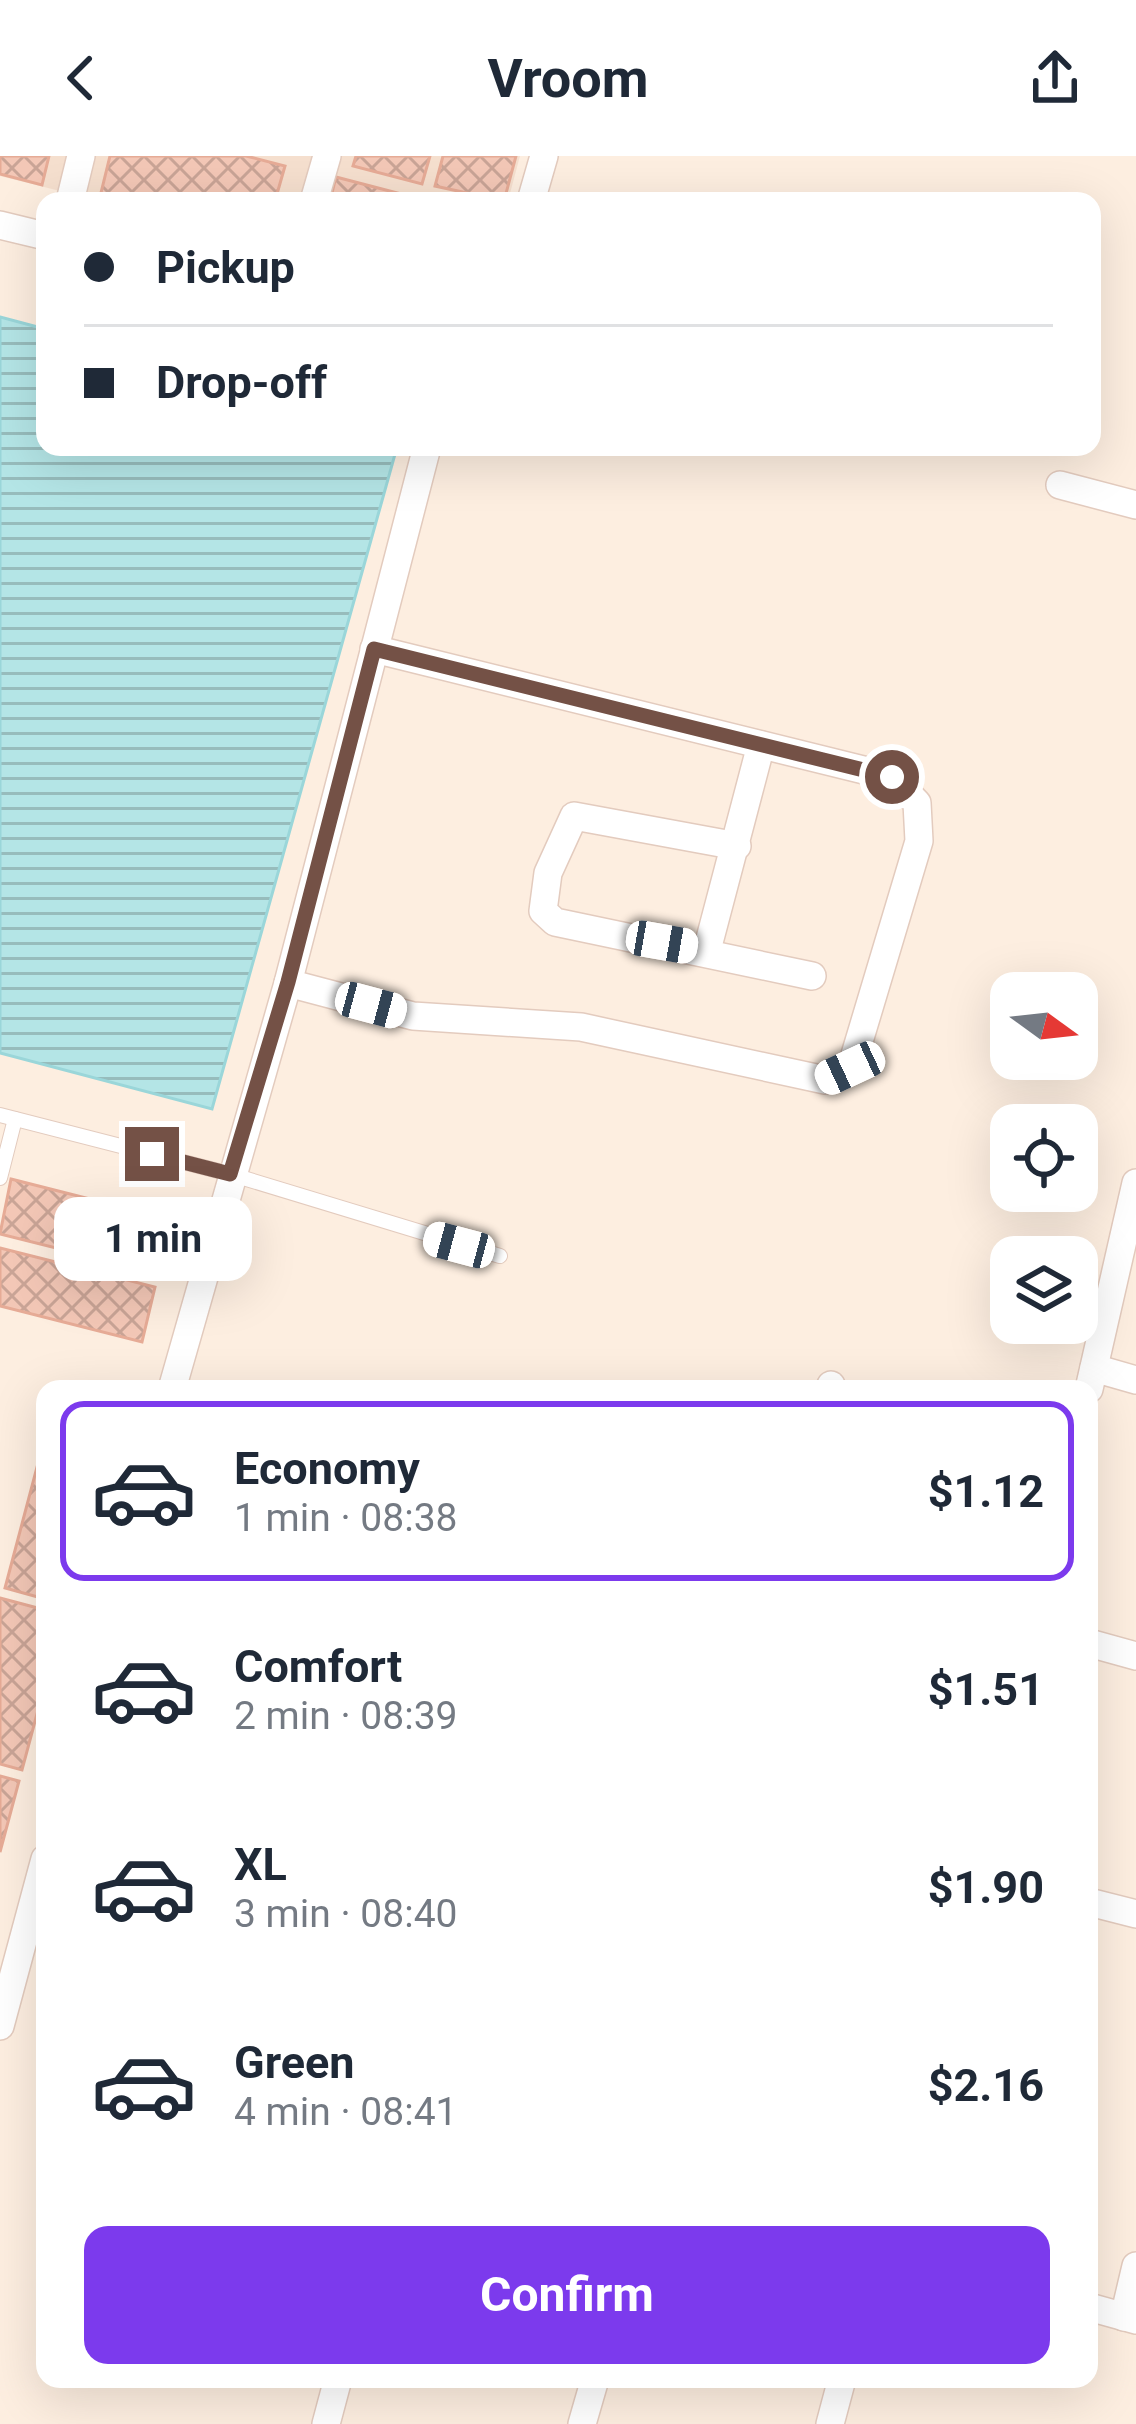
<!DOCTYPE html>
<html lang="en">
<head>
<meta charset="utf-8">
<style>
	body { margin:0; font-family:Roboto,sans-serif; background:#f6f6f7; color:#1f2937; height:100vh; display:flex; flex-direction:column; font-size:45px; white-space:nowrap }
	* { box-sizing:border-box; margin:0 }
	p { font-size:39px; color:#747a83 }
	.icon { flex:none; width:66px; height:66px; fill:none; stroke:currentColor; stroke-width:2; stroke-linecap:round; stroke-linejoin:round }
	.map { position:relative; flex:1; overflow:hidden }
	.drawer { position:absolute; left:36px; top:1224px; width:1062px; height:1008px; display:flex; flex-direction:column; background:#fff; border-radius:24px; box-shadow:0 12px 48px #0002 }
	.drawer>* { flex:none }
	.top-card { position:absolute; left:36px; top:36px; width:1065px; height:264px; border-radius:24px; box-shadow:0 12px 48px #0002; display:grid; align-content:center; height:264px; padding:0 48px; background:#fff }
	.needle { width:78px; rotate:105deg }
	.fabs { position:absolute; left:990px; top:816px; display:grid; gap:24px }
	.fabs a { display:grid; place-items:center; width:108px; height:108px; border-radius:24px; background:#fff; box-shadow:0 12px 48px #0002; font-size:60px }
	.end { position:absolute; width:54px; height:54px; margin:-27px; border:15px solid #745146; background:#fff; box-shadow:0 0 0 6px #fff }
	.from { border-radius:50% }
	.bubble { position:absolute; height:84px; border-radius:24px; background:#fff; box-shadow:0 12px 48px #0002; font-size:39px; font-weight:700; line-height:84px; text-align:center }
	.car { position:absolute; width:36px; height:72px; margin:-36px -18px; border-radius:15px; box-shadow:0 0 9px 3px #0007; background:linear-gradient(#fff 24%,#345 0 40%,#fff 0 76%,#345 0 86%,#fff 0) }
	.top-card b { display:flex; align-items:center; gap:42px; height:114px; font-size:45px }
	.top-card b+b { border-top:3px solid #e0e1e3 }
	.top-card i { width:30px; height:30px; background:#1f2937 }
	ul { padding:21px 0 0; list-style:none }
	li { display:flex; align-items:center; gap:36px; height:180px; margin:0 24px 18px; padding:0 24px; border:6px solid transparent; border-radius:24px }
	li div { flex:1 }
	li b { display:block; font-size:45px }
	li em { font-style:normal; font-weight:700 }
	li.selected { border-color:#7c3aed }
	li>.icon { width:108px; height:108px; stroke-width:1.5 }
	.button { display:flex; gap:24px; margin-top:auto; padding:24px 48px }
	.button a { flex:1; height:138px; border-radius:24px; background:#7c3aed; color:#fff; font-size:48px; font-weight:700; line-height:138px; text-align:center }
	header { display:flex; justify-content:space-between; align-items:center; height:156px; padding:0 48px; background:#fff; font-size:54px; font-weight:700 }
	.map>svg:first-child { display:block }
	.residential { fill:#f5dfce }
	.water { fill:url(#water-rules); stroke:#9ad6d9; stroke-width:3 }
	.building { fill:url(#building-cross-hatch); stroke:#e6ab96; stroke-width:3 }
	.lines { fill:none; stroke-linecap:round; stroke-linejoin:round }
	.lane-casing { stroke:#e3cbbe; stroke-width:16 }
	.street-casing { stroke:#e3cbbe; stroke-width:30 }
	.lane { stroke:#fff; stroke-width:14 }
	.street { stroke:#fff; stroke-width:27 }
	.route { stroke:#745146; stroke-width:15 }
</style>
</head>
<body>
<header><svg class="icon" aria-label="back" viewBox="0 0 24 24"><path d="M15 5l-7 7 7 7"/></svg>Vroom<svg class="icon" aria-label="share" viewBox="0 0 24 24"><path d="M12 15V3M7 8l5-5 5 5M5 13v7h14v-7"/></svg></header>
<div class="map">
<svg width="1136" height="2268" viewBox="0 0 1136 2268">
	<defs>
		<pattern id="water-rules" width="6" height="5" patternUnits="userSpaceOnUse" patternTransform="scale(3)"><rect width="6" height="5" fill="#b4e5e6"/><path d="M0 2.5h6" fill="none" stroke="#97bcbc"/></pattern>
		<pattern id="building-cross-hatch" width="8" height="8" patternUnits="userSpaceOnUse" patternTransform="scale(3)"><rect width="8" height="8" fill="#f3c7b6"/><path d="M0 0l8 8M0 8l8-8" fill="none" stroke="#c9a496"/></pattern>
	</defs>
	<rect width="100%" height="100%" fill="#fdeee0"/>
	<!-- residential -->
	<path class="residential" d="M 0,0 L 520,0 L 508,45 L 100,45 L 0,20 Z"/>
	<!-- water -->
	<path class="water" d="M 0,161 L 45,173 L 45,291 L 397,291 L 212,953 L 0,897 Z"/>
	<!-- building -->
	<g class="building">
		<path d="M 0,0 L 49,0 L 42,29 L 0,18 Z"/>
		<path d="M 110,0 L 246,0 L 285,10 L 275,45 L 99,45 Z"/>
		<path d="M 356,0 L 430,0 L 422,28 L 353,10 Z"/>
		<path d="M 443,0 L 516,0 L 504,45 L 435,30 Z"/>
		<path d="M 336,21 L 428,45 L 330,45 Z"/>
		<path d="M 11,1023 L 173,1064 L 160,1118 L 0,1078 Z"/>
		<path d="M 0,1092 L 155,1131 L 142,1186 L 0,1150 Z"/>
		<path d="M 45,1281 L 45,1443 L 5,1432 Z"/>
		<path d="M 0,1442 L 45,1454 L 45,1528 L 22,1614 L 0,1608 Z"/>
		<path d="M 0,1620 L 19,1625 L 0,1696 Z"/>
	</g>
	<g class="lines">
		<!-- lane casing -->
		<g class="lane-casing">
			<g id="lane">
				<path d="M 0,959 L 230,1018 L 500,1100"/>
				<path d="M 0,1022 L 15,963"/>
			</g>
		</g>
		<!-- street casing -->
		<g class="street-casing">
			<g id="street">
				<path d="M 70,45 L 81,0"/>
				<path d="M 314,45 L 327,0"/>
				<path d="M 531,45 L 544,0"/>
				<path d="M 0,69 L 45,80"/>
				<path d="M 1060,329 L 1136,349"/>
				<path d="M 737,690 L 574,660 L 548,717 L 543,755 L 555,766 L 812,820"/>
				<path d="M 707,794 L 761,589"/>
				<path d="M 288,827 L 413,860 L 581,871 L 825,924 L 851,912 L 919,685 L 917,647 L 892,621 L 374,493"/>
				<path d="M 1094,1212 L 1136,1224"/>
				<path d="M 172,1233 L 288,827 L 427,291"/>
				<path d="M 830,1233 L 831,1229"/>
				<path d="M 1089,1233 L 1136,1027"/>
				<path d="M 1089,1487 L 1136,1500"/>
				<path d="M 1089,1746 L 1136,1758"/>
				<path d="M 0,1870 L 45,1703"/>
				<path d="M 1089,2151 L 1136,2164"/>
				<path d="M 1124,2161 L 1136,2110"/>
				<path d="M 326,2268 L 338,2223"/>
				<path d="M 582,2268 L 595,2223"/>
				<path d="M 830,2268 L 842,2223"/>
			</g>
		</g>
		<!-- lane -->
		<use href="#lane" class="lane"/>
		<!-- street -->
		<use href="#street" class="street"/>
	</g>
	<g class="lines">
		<!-- route -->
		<path class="route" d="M 152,998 L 230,1018 L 288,826 L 374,493 L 892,621"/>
	</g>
</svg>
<div class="fabs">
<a><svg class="needle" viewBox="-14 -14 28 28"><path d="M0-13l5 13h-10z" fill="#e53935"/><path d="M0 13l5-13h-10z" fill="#747a83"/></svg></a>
<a><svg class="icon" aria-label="locate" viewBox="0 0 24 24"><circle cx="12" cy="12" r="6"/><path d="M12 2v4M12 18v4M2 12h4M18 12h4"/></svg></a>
<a><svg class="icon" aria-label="layers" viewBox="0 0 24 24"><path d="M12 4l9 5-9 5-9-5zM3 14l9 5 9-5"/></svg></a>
</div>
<i class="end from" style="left:892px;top:621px"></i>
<i class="end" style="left:152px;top:998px"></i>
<div class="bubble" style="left:54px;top:1041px;width:198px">1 min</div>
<i class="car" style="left:662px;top:786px;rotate:100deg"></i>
<i class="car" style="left:371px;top:849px;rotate:105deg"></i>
<i class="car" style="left:850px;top:912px;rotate:245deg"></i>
<i class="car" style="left:459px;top:1089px;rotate:285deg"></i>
<div class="top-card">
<b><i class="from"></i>Pickup</b>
<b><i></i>Drop-off</b>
</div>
<section class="drawer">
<ul>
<li class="selected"><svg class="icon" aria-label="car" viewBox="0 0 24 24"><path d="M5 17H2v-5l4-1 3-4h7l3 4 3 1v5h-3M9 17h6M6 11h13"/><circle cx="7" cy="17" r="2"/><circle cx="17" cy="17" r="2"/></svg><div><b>Economy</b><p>1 min · 08:38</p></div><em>$1.12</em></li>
<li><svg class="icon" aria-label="car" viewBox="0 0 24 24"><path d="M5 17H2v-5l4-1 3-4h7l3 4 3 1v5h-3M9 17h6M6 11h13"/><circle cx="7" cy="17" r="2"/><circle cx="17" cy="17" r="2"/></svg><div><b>Comfort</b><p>2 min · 08:39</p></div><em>$1.51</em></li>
<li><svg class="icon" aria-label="car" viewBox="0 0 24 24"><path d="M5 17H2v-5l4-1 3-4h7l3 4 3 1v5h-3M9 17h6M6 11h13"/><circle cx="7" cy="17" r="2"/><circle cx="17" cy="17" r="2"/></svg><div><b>XL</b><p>3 min · 08:40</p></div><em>$1.90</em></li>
<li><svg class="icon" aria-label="car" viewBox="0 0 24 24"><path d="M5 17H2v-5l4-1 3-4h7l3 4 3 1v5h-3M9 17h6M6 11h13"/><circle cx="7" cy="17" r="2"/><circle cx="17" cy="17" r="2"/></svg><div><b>Green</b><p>4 min · 08:41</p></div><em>$2.16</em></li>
</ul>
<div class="button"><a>Confirm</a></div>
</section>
</div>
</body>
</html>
